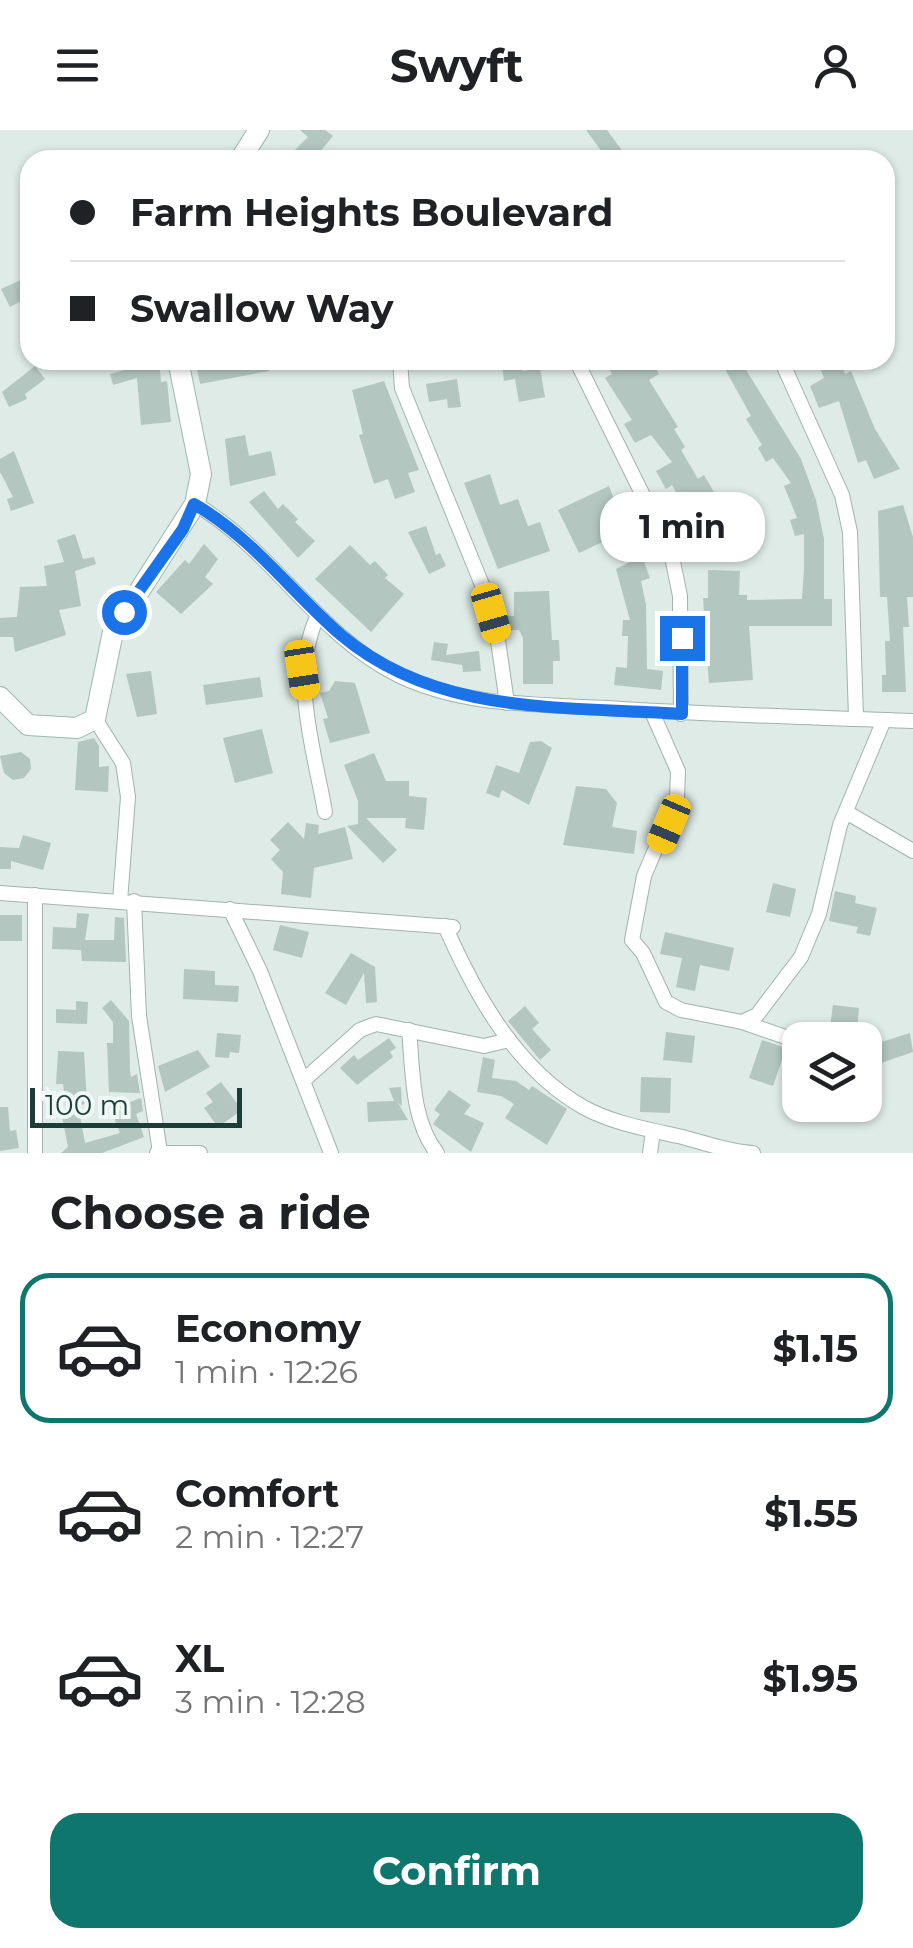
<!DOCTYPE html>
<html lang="en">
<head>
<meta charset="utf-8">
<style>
	body { margin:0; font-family:Montserrat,sans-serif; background:#f6f6f6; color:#202124; height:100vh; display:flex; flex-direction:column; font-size:38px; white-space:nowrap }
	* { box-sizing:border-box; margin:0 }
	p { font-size:32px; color:#757577 }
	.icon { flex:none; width:55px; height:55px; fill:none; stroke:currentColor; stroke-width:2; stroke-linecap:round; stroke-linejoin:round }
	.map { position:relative; height:1023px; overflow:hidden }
	.drawer { display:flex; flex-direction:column; background:#fff; flex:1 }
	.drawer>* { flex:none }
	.banner { position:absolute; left:20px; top:20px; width:875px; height:220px; border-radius:30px; box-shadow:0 2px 8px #0004; display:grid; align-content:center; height:220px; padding:0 50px; background:#fff }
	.buttons { position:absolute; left:782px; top:892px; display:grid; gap:20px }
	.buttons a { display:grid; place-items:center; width:100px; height:100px; border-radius:20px; background:#fff; box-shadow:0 2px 8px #0004; font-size:50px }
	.scale { position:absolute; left:30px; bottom:25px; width:212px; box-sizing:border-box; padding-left:10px; border:5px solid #1e3c38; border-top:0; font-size:28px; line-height:35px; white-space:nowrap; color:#1e3c38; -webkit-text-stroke:8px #eff8f4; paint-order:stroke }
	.end { position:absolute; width:45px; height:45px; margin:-22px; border:12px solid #1a73e8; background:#fff; box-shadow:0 0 0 5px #fff }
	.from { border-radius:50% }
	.bubble { position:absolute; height:70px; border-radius:30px; background:#fff; box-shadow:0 2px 8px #0004; font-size:32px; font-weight:700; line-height:70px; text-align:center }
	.car { position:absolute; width:30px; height:60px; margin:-30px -15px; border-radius:12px; box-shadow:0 0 8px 2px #0007; background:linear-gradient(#f5c518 24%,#345 0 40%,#f5c518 0 76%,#345 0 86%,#f5c518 0) }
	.banner b { display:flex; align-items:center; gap:35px; height:95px; font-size:38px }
	.banner b+b { border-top:2px solid #e0e0e0 }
	.banner i { width:25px; height:25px; background:#202124 }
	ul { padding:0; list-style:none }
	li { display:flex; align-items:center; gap:30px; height:150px; margin:0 20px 15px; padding:0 30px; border:5px solid transparent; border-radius:30px }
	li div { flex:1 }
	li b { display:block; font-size:38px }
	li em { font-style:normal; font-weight:700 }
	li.current { border-color:#0f766e }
	li>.icon { width:90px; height:90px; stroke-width:1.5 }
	h2 { padding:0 50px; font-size:45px; line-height:120px }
	.cta { display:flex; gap:20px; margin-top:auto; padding:20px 50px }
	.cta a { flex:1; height:115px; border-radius:30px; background:#0f766e; color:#fff; font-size:40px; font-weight:700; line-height:115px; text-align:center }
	header { display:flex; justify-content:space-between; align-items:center; height:130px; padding:0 50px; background:#fff; font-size:45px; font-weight:700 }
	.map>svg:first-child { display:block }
	.building { fill:#b3c6c0 }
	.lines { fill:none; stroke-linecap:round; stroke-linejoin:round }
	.street-casing { stroke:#a1b3af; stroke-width:16 }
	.secondary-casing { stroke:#9cb8b1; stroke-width:22 }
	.street { stroke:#fff; stroke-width:14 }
	.secondary { stroke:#fff; stroke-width:20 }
	.route { stroke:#1a73e8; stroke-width:12 }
</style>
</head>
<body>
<header><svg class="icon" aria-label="menu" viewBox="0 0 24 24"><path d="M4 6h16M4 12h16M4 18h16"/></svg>Swyft<svg class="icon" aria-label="person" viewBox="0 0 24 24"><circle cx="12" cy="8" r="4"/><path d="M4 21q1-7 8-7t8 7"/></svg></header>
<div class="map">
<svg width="913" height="1023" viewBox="0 0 913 1023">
	<rect width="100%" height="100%" fill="#deebe7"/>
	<!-- building -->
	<g class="building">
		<path d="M 300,0 L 325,0 L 333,6 L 313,30 L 285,30 L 308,7 Z"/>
		<path d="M 586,0 L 607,0 L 629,30 L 608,30 Z"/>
		<path d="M 23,149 L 30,164 L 28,193 L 21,171 L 10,177 L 1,159 Z"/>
		<path d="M 127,230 L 159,230 L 161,252 L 167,251 L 171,292 L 141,295 L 137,248 L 113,255 L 110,244 L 128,239 Z"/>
		<path d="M 210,230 L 266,230 L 269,241 L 200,254 L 196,233 Z"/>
		<path d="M 604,230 L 650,230 L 659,244 L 649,250 L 678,297 L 674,299 L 685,317 L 681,320 L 698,349 L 704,345 L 721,374 L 728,372 L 733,385 L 707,394 L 700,376 L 688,383 L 672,355 L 666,359 L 656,341 L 672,332 L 651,305 L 635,313 L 624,294 L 632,290 L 605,248 L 612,244 Z"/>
		<path d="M 720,230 L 740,230 L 801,329 L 816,370 L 824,409 L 824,469 L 832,469 L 832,496 L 749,496 L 753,550 L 709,553 L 703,468 L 708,468 L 708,440 L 740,441 L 739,465 L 747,465 L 747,470 L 802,469 L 804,438 L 804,404 L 795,406 L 790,390 L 797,388 L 784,356 L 791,353 L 773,328 L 766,332 L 758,318 L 762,315 L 746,289 L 751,286 Z"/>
		<path d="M 817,230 L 840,230 L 845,244 L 851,241 L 875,299 L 900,339 L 874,349 L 866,330 L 858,333 L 839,271 L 819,278 L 810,256 L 824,248 Z"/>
		<path d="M 522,232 L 523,241 L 540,238 L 545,267 L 519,272 L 515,249 L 504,251 L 502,236 Z"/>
		<path d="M 35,236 L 45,249 L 25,264 L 27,269 L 9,277 L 2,262 Z"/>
		<path d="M 457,249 L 461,277 L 448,278 L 447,269 L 429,272 L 426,254 Z"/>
		<path d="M 384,251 L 419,340 L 408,343 L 415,362 L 395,369 L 388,349 L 374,354 L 359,305 L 363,304 L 352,260 Z"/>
		<path d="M 245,305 L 249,326 L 271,321 L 276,345 L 230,356 L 225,309 Z"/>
		<path d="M 14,321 L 34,373 L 11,381 L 7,369 L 13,367 L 0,342 L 0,329 Z"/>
		<path d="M 490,344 L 500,375 L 518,369 L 528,396 L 540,392 L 550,421 L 498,439 L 464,353 Z"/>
		<path d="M 609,356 L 626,401 L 579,423 L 558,380 Z"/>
		<path d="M 264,361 L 278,379 L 283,374 L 298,389 L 295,392 L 315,411 L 298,428 L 249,372 Z"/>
		<path d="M 903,375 L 913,407 L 913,467 L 907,467 L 909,497 L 903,497 L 906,562 L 882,562 L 882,545 L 886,545 L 885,511 L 890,511 L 887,467 L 880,467 L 878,381 Z"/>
		<path d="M 426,396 L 436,425 L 440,423 L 446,436 L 429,444 L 408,402 Z"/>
		<path d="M 75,404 L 83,429 L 94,427 L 96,434 L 75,441 L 81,476 L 59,480 L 66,505 L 15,522 L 13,507 L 0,507 L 0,488 L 17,487 L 20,457 L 47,456 L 44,436 L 64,432 L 57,410 Z"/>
		<path d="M 204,414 L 218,429 L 205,447 L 213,454 L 181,484 L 156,462 L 185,430 L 189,434 Z"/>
		<path d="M 350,415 L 370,435 L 375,431 L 388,445 L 385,448 L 404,464 L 371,502 L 315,449 Z"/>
		<path d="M 642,426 L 650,448 L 641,451 L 646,475 L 647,539 L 663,541 L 661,560 L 614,555 L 616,537 L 627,538 L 628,506 L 622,506 L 623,490 L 630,490 L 616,439 Z"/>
		<path d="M 549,461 L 552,510 L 559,510 L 560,531 L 553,531 L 553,554 L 523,554 L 523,508 L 519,500 L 508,500 L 507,486 L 514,486 L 514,462 Z"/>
		<path d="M 434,512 L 448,514 L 446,525 L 479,521 L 481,541 L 463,542 L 462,535 L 431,530 Z"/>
		<path d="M 151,541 L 157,584 L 137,587 L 126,544 Z"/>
		<path d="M 260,547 L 263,567 L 206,575 L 203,555 Z"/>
		<path d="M 335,551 L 355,553 L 370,603 L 330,613 L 323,589 L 328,588 L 320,563 L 329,561 Z"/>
		<path d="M 262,599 L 273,643 L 235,653 L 223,608 Z"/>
		<path d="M 94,608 L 99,616 L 99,637 L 109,636 L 108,662 L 75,660 L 78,612 Z"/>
		<path d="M 541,611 L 552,618 L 529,675 L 502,660 L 499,668 L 486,663 L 496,635 L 519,643 L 530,612 Z"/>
		<path d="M 21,622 L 30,629 L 31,639 L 24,648 L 13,650 L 4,643 L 0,626 Z"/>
		<path d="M 374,623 L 386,651 L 409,651 L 409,666 L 427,668 L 424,700 L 405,698 L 406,688 L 366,688 L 397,720 L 383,733 L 347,696 L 358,694 L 358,671 L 344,635 Z"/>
		<path d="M 576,656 L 606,659 L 617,673 L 612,697 L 637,701 L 634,724 L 563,715 Z"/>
		<path d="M 288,692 L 304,709 L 306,693 L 319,695 L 318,704 L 345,697 L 353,729 L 314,738 L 311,768 L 281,764 L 283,742 L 271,729 L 280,720 L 270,710 Z"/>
		<path d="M 23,705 L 51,713 L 43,740 L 11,731 L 11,739 L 0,739 L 0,717 L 19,718 Z"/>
		<path d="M 773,753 L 796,759 L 790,787 L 766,782 Z"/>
		<path d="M 835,761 L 856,766 L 855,773 L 877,778 L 870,806 L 856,803 L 858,797 L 829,791 Z"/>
		<path d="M 77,783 L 89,784 L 85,810 L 114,810 L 115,787 L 124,788 L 126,832 L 82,831 L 81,820 L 52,819 L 53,797 L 76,798 Z"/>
		<rect x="0" y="785" width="22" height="26"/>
		<path d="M 280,795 L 309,802 L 302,828 L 273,820 Z"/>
		<path d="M 665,802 L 734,818 L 729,841 L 700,835 L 695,861 L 676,857 L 682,828 L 660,824 Z"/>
		<path d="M 351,823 L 375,837 L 377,872 L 366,873 L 364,843 L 346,875 L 325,863 Z"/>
		<path d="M 184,839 L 215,841 L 215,855 L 239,856 L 238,872 L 183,869 Z"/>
		<path d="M 111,870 L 129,891 L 130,941 L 131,947 L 137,944 L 140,963 L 109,962 L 107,913 L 113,913 L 113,892 L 102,878 Z"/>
		<path d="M 76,871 L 88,872 L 87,894 L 56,893 L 56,879 L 76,880 Z"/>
		<path d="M 833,875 L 859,878 L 857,900 L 830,897 Z"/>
		<path d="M 525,876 L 539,893 L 532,899 L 551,920 L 540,930 L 508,891 Z"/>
		<path d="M 666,902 L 695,906 L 692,933 L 663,930 Z"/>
		<path d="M 217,903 L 241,905 L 239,923 L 230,922 L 229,928 L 215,927 Z"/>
		<path d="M 910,903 L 913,922 L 881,933 L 875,914 Z"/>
		<path d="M 389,908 L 396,918 L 390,922 L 393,927 L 357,955 L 340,938 L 354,925 L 358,930 Z"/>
		<path d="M 762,910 L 786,918 L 773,956 L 749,948 Z"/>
		<path d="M 198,920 L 210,937 L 165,962 L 158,936 Z"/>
		<path d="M 58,921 L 84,922 L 87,974 L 78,975 L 85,1013 L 120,1003 L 111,979 L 141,968 L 143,981 L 136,984 L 144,1007 L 102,1023 L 61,1023 L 68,1017 L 62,986 L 67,985 L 63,954 L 56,954 Z"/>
		<path d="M 483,927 L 495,930 L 492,948 L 516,951 L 529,960 L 532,956 L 567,979 L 547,1015 L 505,988 L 514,974 L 501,966 L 477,962 Z"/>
		<path d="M 641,947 L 671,948 L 670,983 L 640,982 Z"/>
		<path d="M 221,952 L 242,980 L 218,997 L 204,978 L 213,972 L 206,963 Z"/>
		<path d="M 401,957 L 402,976 L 398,973 L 408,990 L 368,992 L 367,972 L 394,971 L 389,958 Z"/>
		<path d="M 449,960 L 471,975 L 464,984 L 484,993 L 471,1022 L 433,994 L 440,984 L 434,980 Z"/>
		<path d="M 0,977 L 8,977 L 10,1001 L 16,1000 L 19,1018 L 0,1021 Z"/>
	</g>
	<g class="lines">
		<!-- street casing -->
		<g class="street-casing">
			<g id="street">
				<path d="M 400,230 L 402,258 L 485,462 L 497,504 L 507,573"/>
				<path d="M 576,230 L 671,422 L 680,466 L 681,584"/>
				<path d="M 781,230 L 842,365 L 850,402 L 856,588"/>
				<path d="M 195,374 C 272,419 317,505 398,545 C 464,577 537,574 608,578 C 710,585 811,587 913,591"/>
				<path d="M 318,485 C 289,546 314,618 325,682"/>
				<path d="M 652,582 L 678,641 L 677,668 L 644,746 L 632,810 L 643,823 L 666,872 L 681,880 L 742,892 L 800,912"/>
				<path d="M 95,589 L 123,633 L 128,667 L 120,771"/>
				<path d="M 846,682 L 913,721"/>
				<path d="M 0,763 L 453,797"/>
				<path d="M 35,765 L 35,1023"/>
				<path d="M 134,771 L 139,886 L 160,1022"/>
				<path d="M 230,779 L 260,841 L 331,1023"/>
				<path d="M 445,796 C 475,864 516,939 583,977 C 612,993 646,999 678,1006 C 703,1012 728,1022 753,1023"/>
				<path d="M 742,892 L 757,885 L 801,827 L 819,784 L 840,695 L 884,590"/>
				<path d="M 409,900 C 413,940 411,990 437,1023"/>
				<path d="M 304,950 L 360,900 L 376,894 L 484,916 L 509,910"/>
				<path d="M 157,1023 L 200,1023"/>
				<path d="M 650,1023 L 653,1001"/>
			</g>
		</g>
		<!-- secondary casing -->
		<g class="secondary-casing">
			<g id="secondary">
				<path d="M 240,30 L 259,0"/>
				<path d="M 0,567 L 28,595 L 77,598 L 95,589 L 113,502 L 195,374 L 201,344 L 178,230"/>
			</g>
		</g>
		<!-- street -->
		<use href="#street" class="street"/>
		<!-- secondary -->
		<use href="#secondary" class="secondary"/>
	</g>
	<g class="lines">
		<!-- route -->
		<path class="route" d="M 124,482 L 183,399 L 194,374 C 252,407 291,462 341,505 C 437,586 563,576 682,584 L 682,508"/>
	</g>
</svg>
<div class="buttons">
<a><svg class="icon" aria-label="layers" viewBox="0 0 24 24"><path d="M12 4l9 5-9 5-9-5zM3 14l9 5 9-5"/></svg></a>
</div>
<div class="scale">100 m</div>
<i class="end from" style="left:124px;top:482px"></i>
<i class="end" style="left:682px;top:508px"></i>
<div class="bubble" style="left:600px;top:362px;width:165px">1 min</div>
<i class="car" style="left:491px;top:483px;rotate:164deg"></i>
<i class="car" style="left:302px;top:540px;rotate:171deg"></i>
<i class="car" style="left:669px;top:694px;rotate:203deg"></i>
<div class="banner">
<b><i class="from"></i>Farm Heights Boulevard</b>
<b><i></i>Swallow Way</b>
</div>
</div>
<section class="drawer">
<h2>Choose a ride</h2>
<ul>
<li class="current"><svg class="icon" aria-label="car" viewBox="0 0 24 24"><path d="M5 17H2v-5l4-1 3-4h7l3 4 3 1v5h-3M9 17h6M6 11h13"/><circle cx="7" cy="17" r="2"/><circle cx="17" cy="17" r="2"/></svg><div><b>Economy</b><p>1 min · 12:26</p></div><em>$1.15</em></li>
<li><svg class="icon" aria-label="car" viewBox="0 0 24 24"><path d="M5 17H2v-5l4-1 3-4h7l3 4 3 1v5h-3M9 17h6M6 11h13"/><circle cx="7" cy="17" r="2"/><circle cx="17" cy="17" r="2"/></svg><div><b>Comfort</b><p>2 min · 12:27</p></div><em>$1.55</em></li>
<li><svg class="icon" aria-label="car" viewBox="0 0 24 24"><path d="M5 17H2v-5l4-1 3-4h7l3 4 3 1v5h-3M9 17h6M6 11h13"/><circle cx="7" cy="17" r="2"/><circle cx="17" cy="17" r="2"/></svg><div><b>XL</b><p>3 min · 12:28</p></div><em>$1.95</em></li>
</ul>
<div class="cta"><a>Confirm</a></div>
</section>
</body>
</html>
